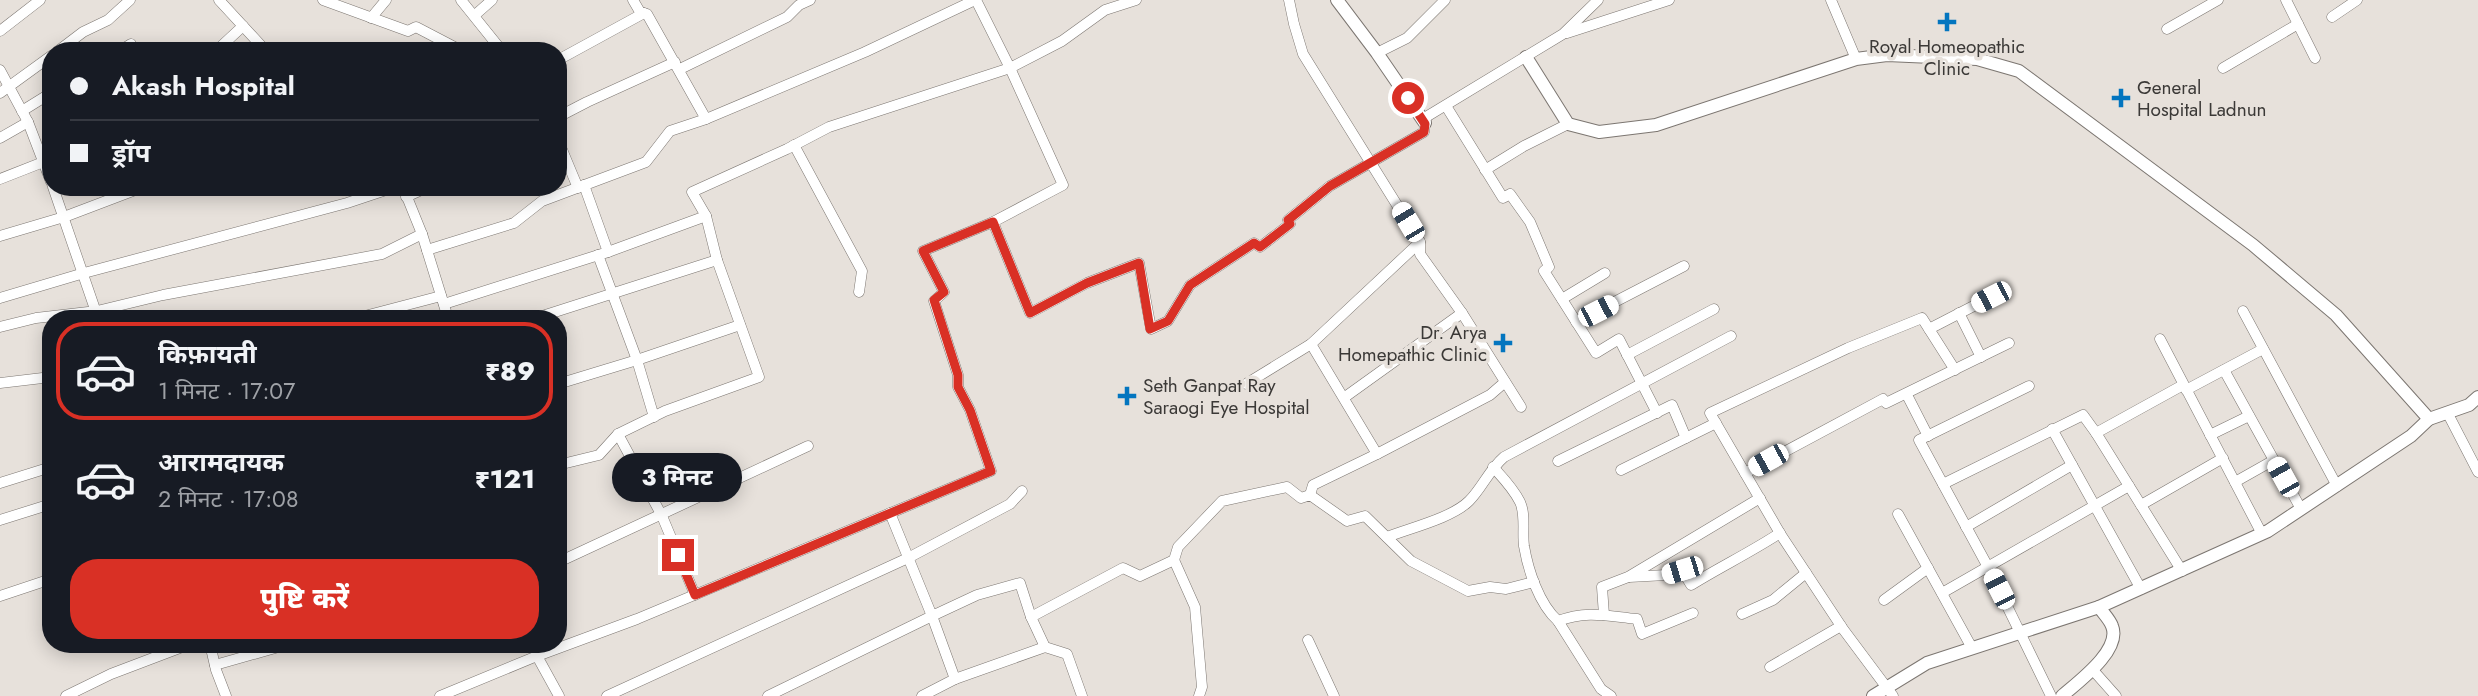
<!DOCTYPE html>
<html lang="hi">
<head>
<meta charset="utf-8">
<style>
	body { margin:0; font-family:Jost,"Noto Sans Devanagari",sans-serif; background:#242831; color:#f1f3f6; height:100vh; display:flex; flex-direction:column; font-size:26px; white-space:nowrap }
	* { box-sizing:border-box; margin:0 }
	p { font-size:23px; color:#9ea1a6 }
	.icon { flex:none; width:38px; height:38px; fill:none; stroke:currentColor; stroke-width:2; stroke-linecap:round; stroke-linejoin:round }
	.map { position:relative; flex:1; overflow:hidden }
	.details { position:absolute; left:42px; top:310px; width:525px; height:343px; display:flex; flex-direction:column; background:#171b24; border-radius:28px; box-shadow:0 4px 18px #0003 }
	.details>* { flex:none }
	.hud { position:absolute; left:42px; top:42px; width:525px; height:154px; border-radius:28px; box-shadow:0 4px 18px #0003; display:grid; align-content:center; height:154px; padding:0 28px; background:#171b24 }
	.end { position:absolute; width:32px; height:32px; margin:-16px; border:9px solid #d93025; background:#fff; box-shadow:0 0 0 4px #fff }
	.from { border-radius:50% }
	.bubble { position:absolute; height:49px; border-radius:24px; background:#171b24; box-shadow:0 4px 18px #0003; font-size:23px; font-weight:800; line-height:49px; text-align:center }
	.car { position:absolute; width:21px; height:42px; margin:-21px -10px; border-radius:9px; box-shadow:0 0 5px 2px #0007; background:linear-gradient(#fff 24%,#345 0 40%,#fff 0 76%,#345 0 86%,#fff 0) }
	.hud b { display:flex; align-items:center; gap:24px; height:66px; font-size:26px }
	.hud b+b { border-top:2px solid #363941 }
	.hud i { width:18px; height:18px; background:#f1f3f6 }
	ul { padding:12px 0 0; list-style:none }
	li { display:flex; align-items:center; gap:21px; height:98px; margin:0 14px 10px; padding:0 14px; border:4px solid transparent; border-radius:28px }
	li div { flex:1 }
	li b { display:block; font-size:26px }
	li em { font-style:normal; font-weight:800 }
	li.on { border-color:#d93025 }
	li>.icon { width:63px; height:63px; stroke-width:1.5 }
	.cta { display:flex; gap:14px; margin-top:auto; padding:14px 28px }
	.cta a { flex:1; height:80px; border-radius:28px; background:#d93025; color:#fff; font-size:28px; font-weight:800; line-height:80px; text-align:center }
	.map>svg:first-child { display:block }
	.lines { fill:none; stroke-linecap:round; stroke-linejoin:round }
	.minor-casing { stroke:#7c7671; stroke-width:11 }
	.tertiary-casing { stroke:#7c7671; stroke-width:14 }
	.minor { stroke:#fff; stroke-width:10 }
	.tertiary { stroke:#fff; stroke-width:12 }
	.route { stroke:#d93025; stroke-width:9 }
	.poi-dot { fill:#0375bf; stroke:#e7e1db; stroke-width:2.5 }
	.labels { text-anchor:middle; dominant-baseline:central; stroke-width:7; stroke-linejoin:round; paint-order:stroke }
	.poi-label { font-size:19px; fill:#3b3937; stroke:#e7e1db; text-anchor:start }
</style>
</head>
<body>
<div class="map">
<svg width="2478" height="696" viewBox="0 0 2478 696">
	<rect width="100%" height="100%" fill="#e7e1db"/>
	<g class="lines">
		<!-- minor casing -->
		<g class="minor-casing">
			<g id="minor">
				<path d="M 219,0 L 266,51"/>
				<path d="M 323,0 L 408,31 L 416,27 L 462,51"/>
				<path d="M 461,0 L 502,51"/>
				<path d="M 976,0 L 1010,68 L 1062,41 L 1105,10 L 1136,0"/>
				<path d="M 1289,0 L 1294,24 L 1303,54 L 1420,242 L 1420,254 L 1462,313 L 1521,407"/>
				<path d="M 1831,0 L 1856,59"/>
				<path d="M 2286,0 L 2315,58"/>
				<path d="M 475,15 L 492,0"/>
				<path d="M 2332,17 L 2357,0"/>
				<path d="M 371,18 L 386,0"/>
				<path d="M 2167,29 L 2218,0"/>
				<path d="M 0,31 L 40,0"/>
				<path d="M 1567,33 L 1669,0"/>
				<path d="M 58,51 L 83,32 L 108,20 L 130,0"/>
				<path d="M 120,51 L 131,44"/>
				<path d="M 216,51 L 243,26"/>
				<path d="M 1377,53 L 1407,38 L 1445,0"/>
				<path d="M 558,60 L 644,13"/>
				<path d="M 2223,68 L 2298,24"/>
				<path d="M 680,69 L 787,17 L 799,5 L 810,0"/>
				<path d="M 0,70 L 28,122 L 51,182"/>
				<path d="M 0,93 L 51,56"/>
				<path d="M 1446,106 L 1503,198 L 1510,194 L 1530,222 L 1549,267 L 1544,271 L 1596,353 L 1619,339 L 1657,413"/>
				<path d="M 22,111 L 51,93"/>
				<path d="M 558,117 L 587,102 L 675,62"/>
				<path d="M 706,119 L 865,52 L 975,0"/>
				<path d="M 0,138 L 28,122"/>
				<path d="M 558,140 L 578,188"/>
				<path d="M 794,145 L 862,271 L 859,292"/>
				<path d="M 1485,170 L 1524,146 L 1568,124"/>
				<path d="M 0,179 L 51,159"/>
				<path d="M 584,185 L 608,252"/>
				<path d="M 53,187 L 98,318"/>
				<path d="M 403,187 L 422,234 L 448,318"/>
				<path d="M 406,197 L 428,187"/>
				<path d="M 0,236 L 64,217 L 143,187"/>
				<path d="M 427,250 L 514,223 L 542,201 L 646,162 L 670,131 L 706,119 L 647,14 L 640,12 L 633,0"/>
				<path d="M 598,255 L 637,360 L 654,417"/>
				<path d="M 0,298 L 84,273 L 347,203 L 395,187"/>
				<path d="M 1562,299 L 1605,273"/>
				<path d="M 444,304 L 608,252 L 706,216 L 692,192 L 787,149 L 829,127 L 1010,68 L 1063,185 L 993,222"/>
				<path d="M 2243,311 L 2337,486"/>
				<path d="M 1959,313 L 1981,357"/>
				<path d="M 357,318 L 441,296"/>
				<path d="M 536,318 L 717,260"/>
				<path d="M 1576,322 L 1684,266"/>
				<path d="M 0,327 L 36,318 L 97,311 L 163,295 L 382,254 L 422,234"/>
				<path d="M 1929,329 L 1991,297"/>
				<path d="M 2160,339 L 2262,534"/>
				<path d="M 1311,344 L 1377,454"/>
				<path d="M 1627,355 L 1714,309"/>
				<path d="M 2224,370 L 2301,509"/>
				<path d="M 0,383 L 51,377"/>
				<path d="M 558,384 L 637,360 L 740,325"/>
				<path d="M 1246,384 L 1311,344 L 1420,242"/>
				<path d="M 2029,386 L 1919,440 L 1988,567 L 2051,696"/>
				<path d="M 2186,390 L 2263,349"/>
				<path d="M 1907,395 L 1928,436"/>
				<path d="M 1345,397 L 1462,313"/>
				<path d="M 2448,414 L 2478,472"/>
				<path d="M 2052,429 L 2141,589"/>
				<path d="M 618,434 L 662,516 L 695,595"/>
				<path d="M 2210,435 L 2249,416"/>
				<path d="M 1558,461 L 1672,405 L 1686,438"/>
				<path d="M 558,465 L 599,455 L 618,434 L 665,411 L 759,377 L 717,260 L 706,216"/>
				<path d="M 1493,467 C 1503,478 1513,488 1520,502 C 1526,515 1522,532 1524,546 C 1528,570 1539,604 1558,621 L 1601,689 L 1611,696"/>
				<path d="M 1621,470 L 1716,423"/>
				<path d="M 1745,473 L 1883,399 L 1886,403 L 2009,343"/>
				<path d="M 2235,482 L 2274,460"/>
				<path d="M 0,483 L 51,467"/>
				<path d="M 1943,484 L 2083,415 L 2096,433"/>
				<path d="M 1310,495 L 1313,485 L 1377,454 L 1490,395 L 1505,382"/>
				<path d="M 2141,505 L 2223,458"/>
				<path d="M 890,513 L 932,616 L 977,595 L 1020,583 L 1031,617 L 1045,647 L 1067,654 L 1082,696"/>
				<path d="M 1898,514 L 1972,648"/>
				<path d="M 0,520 L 51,504"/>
				<path d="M 1966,527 L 2072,465"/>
				<path d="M 1387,537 C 1410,528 1452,518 1469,501 C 1482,488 1489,470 1504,457 L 1731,336"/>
				<path d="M 563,560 L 808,446"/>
				<path d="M 1174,560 L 1195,607 L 1202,687 L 1199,696"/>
				<path d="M 2182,571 L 2096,433 L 2183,385"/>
				<path d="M 1629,577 L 1666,575 L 1682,570 L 1691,585 C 1720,567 1751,552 1780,533"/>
				<path d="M 1942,593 L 2129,486"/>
				<path d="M 0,596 L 51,579"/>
				<path d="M 1884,600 L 1928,568"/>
				<path d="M 1742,614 L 1773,600 L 1806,573"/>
				<path d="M 1604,615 L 1602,587 L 1628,577 L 1760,498"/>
				<path d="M 1031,617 L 1123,568 L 1140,576 L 1174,560 L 1178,547 L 1222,501 L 1287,487 L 1301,498 L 1310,495 L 1347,521 L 1365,516 L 1411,561 L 1468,591 L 1490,587 L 1506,589 L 1534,582"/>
				<path d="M 1558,621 C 1587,610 1607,616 1637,619 L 1642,634 L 1693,613"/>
				<path d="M 1308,640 L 1334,696"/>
				<path d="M 210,644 L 216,670 L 226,696"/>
				<path d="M 537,656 L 559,696"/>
				<path d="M 215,665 L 289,644"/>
				<path d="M 1770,667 L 1841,626"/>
				<path d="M 2092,669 L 2116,696"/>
				<path d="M 955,679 L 1045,647"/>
				<path d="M 66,696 L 111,674 L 190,644"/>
				<path d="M 440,696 L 537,656 L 637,619 L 991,471 L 970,410 L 958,387 L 958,375 L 934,301 L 944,292 L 923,251 L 993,222 L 1030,313 L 1087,283 L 1139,263 L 1151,329 L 1168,321 L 1190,285 L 1254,243 L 1260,247 L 1290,224 L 1288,220 L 1330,186 L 1424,132 L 1426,117 L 1563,34 L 1598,0"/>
				<path d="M 607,696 L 908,558 L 1010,504 L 1022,491"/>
				<path d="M 768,696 L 932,616 L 955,679 L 922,696"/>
				<path d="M 1893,696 L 1843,629 L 1781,535 L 1710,413 L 1848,348 L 1922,318 L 1955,370"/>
			</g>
		</g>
		<!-- tertiary casing -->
		<g class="tertiary-casing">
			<g id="tertiary">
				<path d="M 1337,0 L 1377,53 L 1425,123"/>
				<path d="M 1526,57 L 1568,124 L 1599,132 L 1656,125 L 1856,59 L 1887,55 L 1977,59 L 2019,71 L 2253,245 L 2336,315 L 2429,419"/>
				<path d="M 1873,696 L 1927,663 L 2099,607 L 2268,531 L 2411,436 L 2429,419 L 2469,405 L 2478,397"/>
				<path d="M 2062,696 C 2078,682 2122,650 2112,626 C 2110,620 2103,613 2099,607"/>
			</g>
		</g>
		<!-- minor -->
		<use href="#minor" class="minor"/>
		<!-- tertiary -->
		<use href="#tertiary" class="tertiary"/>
	</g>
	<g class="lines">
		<!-- route -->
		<path class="route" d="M 678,555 L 695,595 L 991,471 L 970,410 L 958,387 L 958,375 L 934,300 L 944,292 L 923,251 L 993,222 L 1030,313 L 1087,283 L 1139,263 L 1150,329 L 1168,321 L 1190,285 L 1254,243 L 1260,247 L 1290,224 L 1288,220 L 1330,186 L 1424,132 L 1425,124 L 1408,98"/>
	</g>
	<!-- markers -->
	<g class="poi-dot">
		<path d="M1943.5 11.5h7v7h7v7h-7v7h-7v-7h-7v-7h7z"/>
		<path d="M2117.5 87.5h7v7h7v7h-7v7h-7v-7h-7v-7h7z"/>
		<path d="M1499.5 332.5h7v7h7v7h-7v7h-7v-7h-7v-7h7z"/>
		<path d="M1123.5 385.5h7v7h7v7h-7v7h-7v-7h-7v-7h7z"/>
	</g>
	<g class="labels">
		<!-- poi labels -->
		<g class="poi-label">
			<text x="1947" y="46" text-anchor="middle">Royal Homeopathic<tspan x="1947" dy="22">Clinic</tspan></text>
			<text x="2137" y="87">General<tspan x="2137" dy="22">Hospital Ladnun</tspan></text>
			<text x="1487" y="332" text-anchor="end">Dr. Arya<tspan x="1487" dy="22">Homepathic Clinic</tspan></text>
			<text x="1143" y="385">Seth Ganpat Ray<tspan x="1143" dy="22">Saraogi Eye Hospital</tspan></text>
		</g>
	</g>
</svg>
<i class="end from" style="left:1408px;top:98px"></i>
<i class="end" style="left:678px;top:555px"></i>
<div class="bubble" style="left:612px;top:453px;width:130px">3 मिनट</div>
<i class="car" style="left:1408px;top:222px;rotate:329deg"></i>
<i class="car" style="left:1991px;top:297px;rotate:243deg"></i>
<i class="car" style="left:1598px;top:311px;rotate:63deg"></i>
<i class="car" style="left:1768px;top:460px;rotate:241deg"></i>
<i class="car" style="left:2283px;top:477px;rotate:331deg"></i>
<i class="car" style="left:1682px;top:570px;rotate:253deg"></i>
<i class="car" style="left:1999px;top:589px;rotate:333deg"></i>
<div class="hud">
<b><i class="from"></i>Akash Hospital</b>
<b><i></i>ड्रॉप</b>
</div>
<section class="details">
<ul>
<li class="on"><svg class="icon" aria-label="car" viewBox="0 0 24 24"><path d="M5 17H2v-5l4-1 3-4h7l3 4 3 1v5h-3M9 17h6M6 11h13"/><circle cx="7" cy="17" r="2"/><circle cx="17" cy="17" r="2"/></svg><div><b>किफ़ायती</b><p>1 मिनट · 17:07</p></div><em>₹89</em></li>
<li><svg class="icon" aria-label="car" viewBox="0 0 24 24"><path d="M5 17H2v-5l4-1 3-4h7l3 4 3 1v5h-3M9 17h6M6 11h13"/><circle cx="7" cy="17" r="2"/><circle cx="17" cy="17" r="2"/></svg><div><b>आरामदायक</b><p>2 मिनट · 17:08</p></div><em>₹121</em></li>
</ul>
<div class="cta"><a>पुष्टि करें</a></div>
</section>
</div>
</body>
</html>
